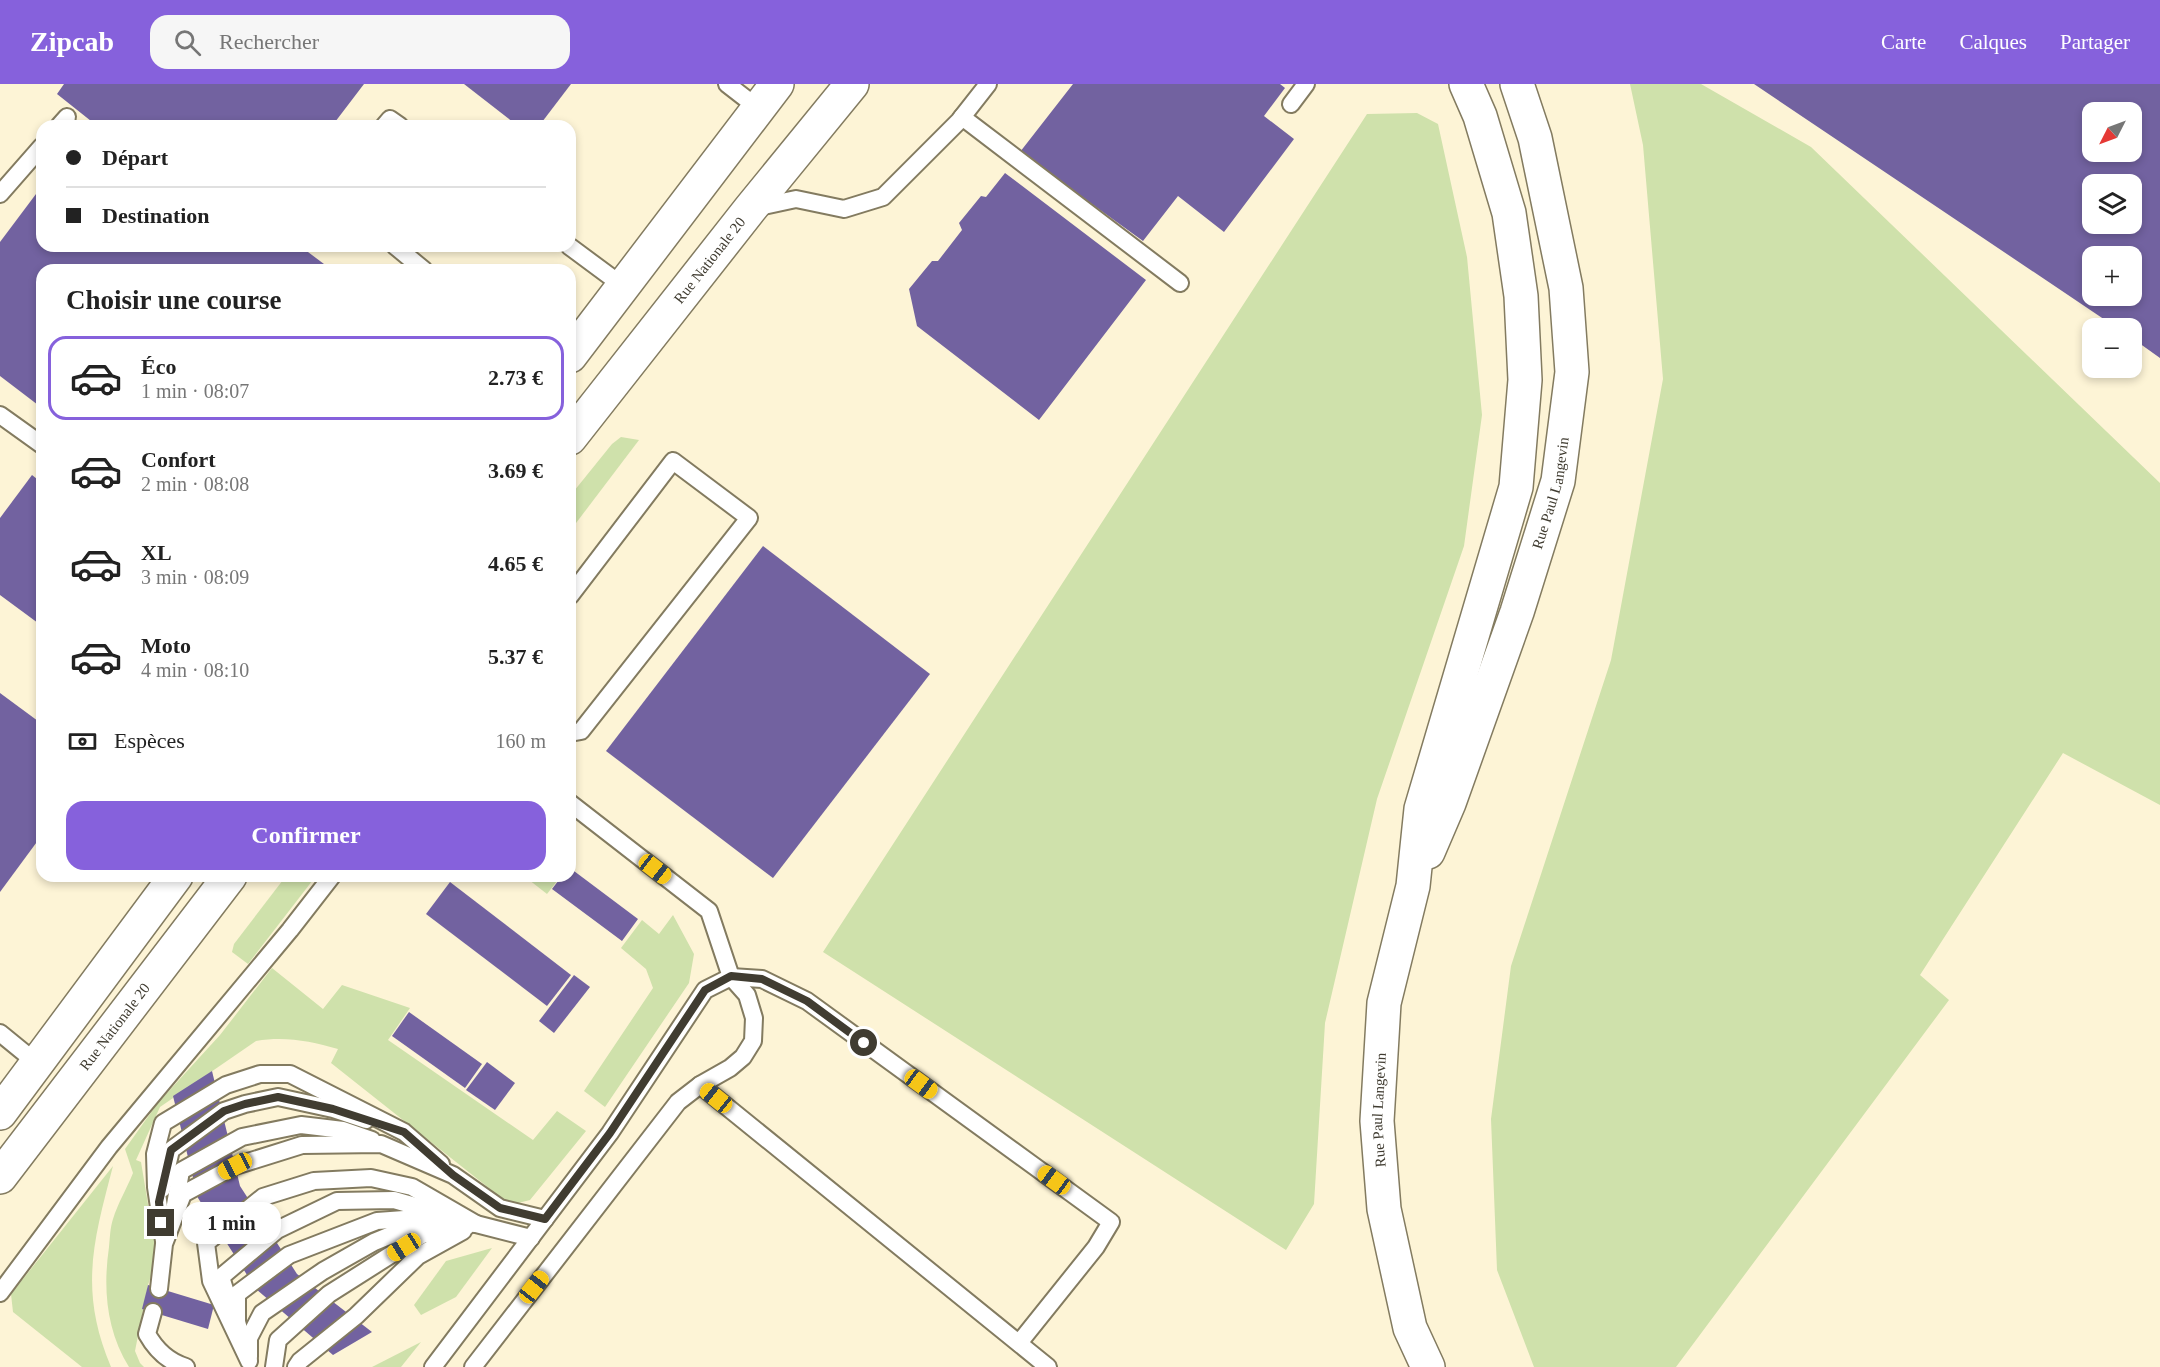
<!DOCTYPE html>
<html lang="fr">
<head>
<meta charset="utf-8">
<style>
	body { margin:0; font-family:Georgia,serif; background:#f6f6f6; color:#222; height:100vh; display:flex; flex-direction:column; font-size:22px; white-space:nowrap }
	* { box-sizing:border-box; margin:0 }
	p { font-size:20px; color:#767676 }
	.icon { flex:none; width:33px; height:33px; fill:none; stroke:currentColor; stroke-width:2; stroke-linecap:round; stroke-linejoin:round }
	.map { position:relative; flex:1; overflow:hidden }
	.sheet { position:absolute; left:36px; top:180px; width:540px; height:618px; display:flex; flex-direction:column; background:#fff; border-radius:18px; box-shadow:0 3px 9px #0003 }
	.sheet>* { flex:none }
	.guide { position:absolute; left:36px; top:36px; width:540px; height:132px; border-radius:18px; box-shadow:0 3px 9px #0003; display:grid; align-content:center; height:132px; padding:0 30px; background:#fff }
	.needle { width:39px; rotate:228deg }
	.buttons { position:absolute; left:2082px; top:18px; display:grid; gap:12px }
	.buttons a { display:grid; place-items:center; width:60px; height:60px; border-radius:12px; background:#fff; box-shadow:0 3px 9px #0003; font-size:30px }
	.end { position:absolute; width:27px; height:27px; margin:-14px; border:8px solid #403c31; background:#fff; box-shadow:0 0 0 3px #fff }
	.from { border-radius:50% }
	.bubble { position:absolute; height:42px; border-radius:18px; background:#fff; box-shadow:0 3px 9px #0003; font-size:20px; font-weight:700; line-height:42px; text-align:center }
	.car { position:absolute; width:18px; height:36px; margin:-18px -9px; border-radius:8px; box-shadow:0 0 4px 2px #0007; background:linear-gradient(#f5c518 24%,#345 0 40%,#f5c518 0 76%,#345 0 86%,#f5c518 0) }
	.guide b { display:flex; align-items:center; gap:21px; height:57px; font-size:22px }
	.guide b+b { border-top:2px solid #e0e0e0 }
	.guide i { width:15px; height:15px; background:#222 }
	ul { padding:0; list-style:none }
	li { display:flex; align-items:center; gap:18px; height:84px; margin:0 12px 9px; padding:0 18px; border:3px solid transparent; border-radius:18px }
	li div { flex:1 }
	li b { display:block; font-size:22px }
	li em { font-style:normal; font-weight:700 }
	li.selected { border-color:#8661dc }
	li>.icon { width:54px; height:54px; stroke-width:1.5 }
	h2 { padding:0 30px; font-size:27px; line-height:72px }
	.pay { display:flex; align-items:center; gap:15px; height:66px; padding:0 30px; font-size:22px }
	.pay p { margin-inline-start:auto }
	.button { display:flex; gap:12px; margin-top:auto; padding:12px 30px }
	.button a { flex:1; height:69px; border-radius:18px; background:#8661dc; color:#fff; font-size:24px; font-weight:700; line-height:69px; text-align:center }
	header { display:flex; align-items:center; gap:36px; box-sizing:border-box; height:84px; padding:0 30px; background:#8661dc; color:#fff }
	header strong { font-size:28px }
	nav { display:flex; gap:33px; margin-inline-start:auto; font-size:21px }
	.search { width:420px; height:54px; background:#f6f6f6; display:flex; align-items:center; gap:15px; box-sizing:border-box; padding:0 21px; border-radius:18px; color:#767676; font-size:22px }
	.map>svg:first-child { display:block }
	.green { fill:#cfe1ab }
	.building { fill:#7262a0; fill-rule:evenodd }
	.lines { fill:none; stroke-linecap:round; stroke-linejoin:round }
	.service-casing { stroke:#837b60; stroke-width:20 }
	.secondary-casing { stroke:#837b60; stroke-width:36 }
	.primary-casing { stroke:#837b60; stroke-width:36 }
	.service { stroke:#fff; stroke-width:16 }
	.secondary { stroke:#fff; stroke-width:33 }
	.primary { stroke:#fff; stroke-width:33 }
	.route { stroke:#403c31; stroke-width:8 }
	.labels { text-anchor:middle; dominant-baseline:central; stroke-width:6; stroke-linejoin:round; paint-order:stroke }
	.street-label { font-size:15px; fill:#403c31; stroke:#fff }
</style>
</head>
<body>
<header>
<strong>Zipcab</strong>
<div class="search"><svg class="icon" aria-label="search" viewBox="0 0 24 24"><circle cx="10" cy="10" r="6"/><path d="M15 15l6 6"/></svg>Rechercher</div>
<nav><a>Carte</a><a>Calques</a><a>Partager</a></nav>
</header>
<div class="map">
<svg width="2160" height="1283" viewBox="0 0 2160 1283">
	<rect width="100%" height="100%" fill="#fdf4d6"/>
	<!-- green -->
	<g class="green">
		<path d="M 1630,0 L 1701,0 L 1811,63 L 2160,399 L 2160,721 L 2063,669 L 1920,891 L 1949,916 L 1676,1283 L 1534,1283 L 1497,1186 L 1491,1035 L 1511,882 L 1611,576 L 1663,295 L 1643,61 Z"/>
		<path d="M 1417,29 L 1438,40 L 1467,173 L 1482,331 L 1464,462 L 1377,715 L 1325,939 L 1314,1120 L 1286,1166 L 823,868 L 1367,30 Z"/>
		<path d="M 621,353 L 639,356 L 570,447 L 570,412 L 612,360 Z"/>
		<path d="M 286,792 L 316,792 L 248,880 L 232,868 L 234,860 Z"/>
		<path d="M 524,792 L 561,792 L 547,810 Z"/>
		<path d="M 673,831 L 694,870 L 689,899 L 605,1023 L 584,1007 L 653,904 L 646,885 L 621,864 L 642,836 L 659,850 Z"/>
		<path d="M 272,884 L 323,925 L 342,901 L 410,924 L 388,956 L 533,1056 L 557,1027 L 586,1047 L 530,1116 L 518,1119 L 504,1116 L 331,979 L 338,965 C 310,957 285,952 256,957 L 160,1023 L 136,1076 L 141,1078 L 157,1174 L 148,1201 L 135,1267 L 140,1279 L 144,1283 L 129,1283 C 106,1246 103,1204 109,1163 C 110,1154 110,1144 113,1135 C 118,1119 127,1104 133,1089 L 125,1065 L 157,1020 L 220,951 Z"/>
		<path d="M 113,1082 C 93,1158 79,1207 111,1283 L 82,1283 L 13,1228 L 11,1210 Z"/>
		<path d="M 492,1164 L 456,1213 L 421,1231 L 414,1221 L 446,1177 Z"/>
		<path d="M 421,1258 L 401,1283 L 372,1283 Z"/>
	</g>
	<!-- building -->
	<g class="building">
		<path d="M 64,0 L 364,0 L 332,42 L 87,42 L 91,37 L 57,10 Z"/>
		<path d="M 464,0 L 571,0 L 539,42 L 518,42 Z"/>
		<path d="M 1073,0 L 1280,0 L 1285,4 L 1264,32 L 1294,55 L 1224,148 L 1178,112 L 1143,157 L 1020,68 Z"/>
		<path d="M 1754,0 L 2160,0 L 2160,274 L 2132,254 L 2132,244 L 2117,244 ZM 2092,28 L 2132,28 L 2132,68 L 2092,68 ZM 2092,100 L 2132,100 L 2132,140 L 2092,140 ZM 2092,172 L 2132,172 L 2132,212 L 2092,212 Z"/>
		<path d="M 1005,89 L 1146,196 L 1039,336 L 917,242 L 909,205 L 932,177 L 938,177 L 962,146 L 959,139 L 981,112 L 986,113 Z"/>
		<path d="M 42,102 L 42,162 L 300,162 L 332,186 L 42,186 L 42,324 L 0,292 L 0,158 Z"/>
		<path d="M 32,391 L 42,399 L 42,542 L 0,511 L 0,434 Z"/>
		<path d="M 763,462 L 930,590 L 773,794 L 606,667 Z"/>
		<path d="M 0,609 L 42,640 L 42,751 L 0,808 Z"/>
		<path d="M 570,784 L 638,835 L 622,857 L 552,805 L 562,792 L 570,792 Z"/>
		<path d="M 450,798 L 571,891 L 547,922 L 426,830 Z"/>
		<path d="M 574,891 L 590,903 L 554,949 L 539,937 Z"/>
		<path d="M 409,928 L 482,980 L 465,1004 L 392,952 Z"/>
		<path d="M 487,978 L 515,999 L 495,1026 L 466,1006 Z"/>
		<path d="M 212,987 L 240,1102 L 297,1190 L 372,1248 L 333,1271 L 256,1205 L 198,1114 L 173,1012 Z"/>
		<path d="M 148,1201 L 214,1221 L 208,1245 L 142,1225 Z"/>
	</g>
	<g class="lines">
		<!-- service casing -->
		<g class="service-casing">
			<g id="service">
				<path d="M 727,0 L 758,24"/>
				<path d="M 1291,20 L 1306,0"/>
				<path d="M 962,33 L 1180,199"/>
				<path d="M 59,42 L 67,33"/>
				<path d="M 384,42 L 390,35 L 400,42"/>
				<path d="M 0,110 L 42,62"/>
				<path d="M 754,124 L 796,115 L 844,125 L 883,113 L 959,37 L 988,0"/>
				<path d="M 395,162 L 424,186"/>
				<path d="M 569,162 L 623,202"/>
				<path d="M 0,331 L 42,361"/>
				<path d="M 570,512 L 673,377 L 749,434 L 581,647 L 570,649"/>
				<path d="M 0,949 L 38,980"/>
				<path d="M 700,1001 L 1048,1283"/>
				<path d="M 162,1105 L 171,1066 L 224,1027 L 245,1020 L 278,1013 L 333,1025 L 366,1036"/>
				<path d="M 175,1121 L 181,1087 L 242,1053 L 301,1041 L 343,1046 L 372,1056"/>
				<path d="M 164,1157 L 156,1103 L 155,1070 L 163,1039 L 226,1001 L 260,990 L 290,990 L 404,1048 L 441,1080"/>
				<path d="M 159,1205 L 164,1160 L 183,1110 L 235,1082 L 302,1061 L 381,1060 L 453,1091 L 500,1124 L 545,1135"/>
				<path d="M 0,1209 L 109,1063 L 290,846 L 332,792"/>
				<path d="M 227,1212 L 221,1193 L 277,1146 L 337,1117 L 394,1116 L 450,1132"/>
				<path d="M 153,1228 L 147,1250 C 156,1266 169,1278 186,1283"/>
				<path d="M 239,1245 L 237,1238 L 237,1210 L 289,1171 L 377,1137 L 418,1134"/>
				<path d="M 249,1273 L 249,1254 L 262,1229 L 323,1187 L 374,1158 L 435,1133 L 476,1140 L 531,1154"/>
				<path d="M 249,1277 L 211,1197 L 206,1159 L 263,1113 L 314,1097 L 371,1094 L 412,1103 L 476,1140"/>
				<path d="M 274,1283 L 278,1256 L 329,1210 L 422,1151 L 467,1142"/>
				<path d="M 296,1283 L 300,1277 L 356,1232 L 418,1172 L 463,1147"/>
				<path d="M 433,1283 L 610,1049 L 705,906 L 731,893 L 762,895 L 807,917 L 1111,1138 L 1096,1163 L 1019,1259"/>
				<path d="M 473,1283 L 678,1018 L 700,1001 L 730,984 L 743,973 L 753,957 L 754,934 L 747,911 L 731,893 L 709,827 L 570,719"/>
			</g>
		</g>
		<!-- secondary casing -->
		<g class="secondary-casing">
			<g id="secondary">
				<path id="s1" d="M 1428,768 L 1449,719 L 1517,528 L 1558,397 L 1572,288 L 1566,204 L 1535,54 L 1517,0"/>
				<path id="s2" d="M 1428,1283 L 1410,1244 L 1384,1125 L 1377,1037 L 1384,919 L 1413,802 L 1421,725 L 1516,403 L 1525,296 L 1521,212 L 1509,129 L 1480,32 L 1466,0"/>
			</g>
		</g>
		<!-- primary casing -->
		<g class="primary-casing">
			<g id="primary">
				<path d="M 570,272 L 777,0"/>
				<path id="s3" d="M 570,354 L 750,125 L 852,0"/>
				<path d="M 0,1029 L 176,792"/>
				<path id="s4" d="M 0,1093 L 230,792"/>
			</g>
		</g>
		<!-- service -->
		<use href="#service" class="service"/>
		<!-- secondary -->
		<use href="#secondary" class="secondary"/>
		<!-- primary -->
		<use href="#primary" class="primary"/>
	</g>
	<g class="lines">
		<!-- route -->
		<path class="route" d="M 161,1139 L 159,1118 L 171,1066 L 224,1027 L 245,1020 L 278,1013 L 333,1025 L 404,1048 L 453,1091 L 500,1124 L 545,1135 L 610,1049 L 705,906 L 731,892 L 762,895 L 807,917 L 864,959"/>
	</g>
	<g class="labels">
		<!-- street labels -->
		<g class="street-label">
			<text stroke="none"><textPath href="#s3" startOffset="226">Rue Nationale 20</textPath></text>
			<text stroke="none"><textPath href="#s1" startOffset="380">Rue Paul Langevin</textPath></text>
			<text stroke="none"><textPath href="#s4" startOffset="189">Rue Nationale 20</textPath></text>
			<text stroke="none"><textPath href="#s2" startOffset="264">Rue Paul Langevin</textPath></text>
		</g>
	</g>
</svg>
<div class="buttons">
<a><svg class="needle" viewBox="-14 -14 28 28"><path d="M0-13l5 13h-10z" fill="#e53935"/><path d="M0 13l5-13h-10z" fill="#767676"/></svg></a>
<a><svg class="icon" aria-label="layers" viewBox="0 0 24 24"><path d="M12 4l9 5-9 5-9-5zM3 14l9 5 9-5"/></svg></a>
<a>+</a>
<a>−</a>
</div>
<i class="end from" style="left:864px;top:959px"></i>
<i class="end" style="left:161px;top:1139px"></i>
<div class="bubble" style="left:182px;top:1118px;width:99px">1 min</div>
<i class="car" style="left:655px;top:785px;rotate:128deg"></i>
<i class="car" style="left:921px;top:1000px;rotate:126deg"></i>
<i class="car" style="left:716px;top:1014px;rotate:309deg"></i>
<i class="car" style="left:235px;top:1082px;rotate:242deg"></i>
<i class="car" style="left:1054px;top:1096px;rotate:306deg"></i>
<i class="car" style="left:404px;top:1163px;rotate:238deg"></i>
<i class="car" style="left:534px;top:1203px;rotate:38deg"></i>
<div class="guide">
<b><i class="from"></i>Départ</b>
<b><i></i>Destination</b>
</div>
<section class="sheet">
<h2>Choisir une course</h2>
<ul>
<li class="selected"><svg class="icon" aria-label="car" viewBox="0 0 24 24"><path d="M5 17H2v-5l4-1 3-4h7l3 4 3 1v5h-3M9 17h6M6 11h13"/><circle cx="7" cy="17" r="2"/><circle cx="17" cy="17" r="2"/></svg><div><b>Éco</b><p>1 min · 08:07</p></div><em>2.73 €</em></li>
<li><svg class="icon" aria-label="car" viewBox="0 0 24 24"><path d="M5 17H2v-5l4-1 3-4h7l3 4 3 1v5h-3M9 17h6M6 11h13"/><circle cx="7" cy="17" r="2"/><circle cx="17" cy="17" r="2"/></svg><div><b>Confort</b><p>2 min · 08:08</p></div><em>3.69 €</em></li>
<li><svg class="icon" aria-label="car" viewBox="0 0 24 24"><path d="M5 17H2v-5l4-1 3-4h7l3 4 3 1v5h-3M9 17h6M6 11h13"/><circle cx="7" cy="17" r="2"/><circle cx="17" cy="17" r="2"/></svg><div><b>XL</b><p>3 min · 08:09</p></div><em>4.65 €</em></li>
<li><svg class="icon" aria-label="car" viewBox="0 0 24 24"><path d="M5 17H2v-5l4-1 3-4h7l3 4 3 1v5h-3M9 17h6M6 11h13"/><circle cx="7" cy="17" r="2"/><circle cx="17" cy="17" r="2"/></svg><div><b>Moto</b><p>4 min · 08:10</p></div><em>5.37 €</em></li>
</ul>
<div class="pay"><svg class="icon" aria-label="cash" viewBox="0 0 24 24"><path d="M3 7h18v10H3z"/><circle cx="12" cy="12" r="2"/></svg>Espèces<p>160 m</p></div>
<div class="button"><a>Confirmer</a></div>
</section>
</div>
</body>
</html>
